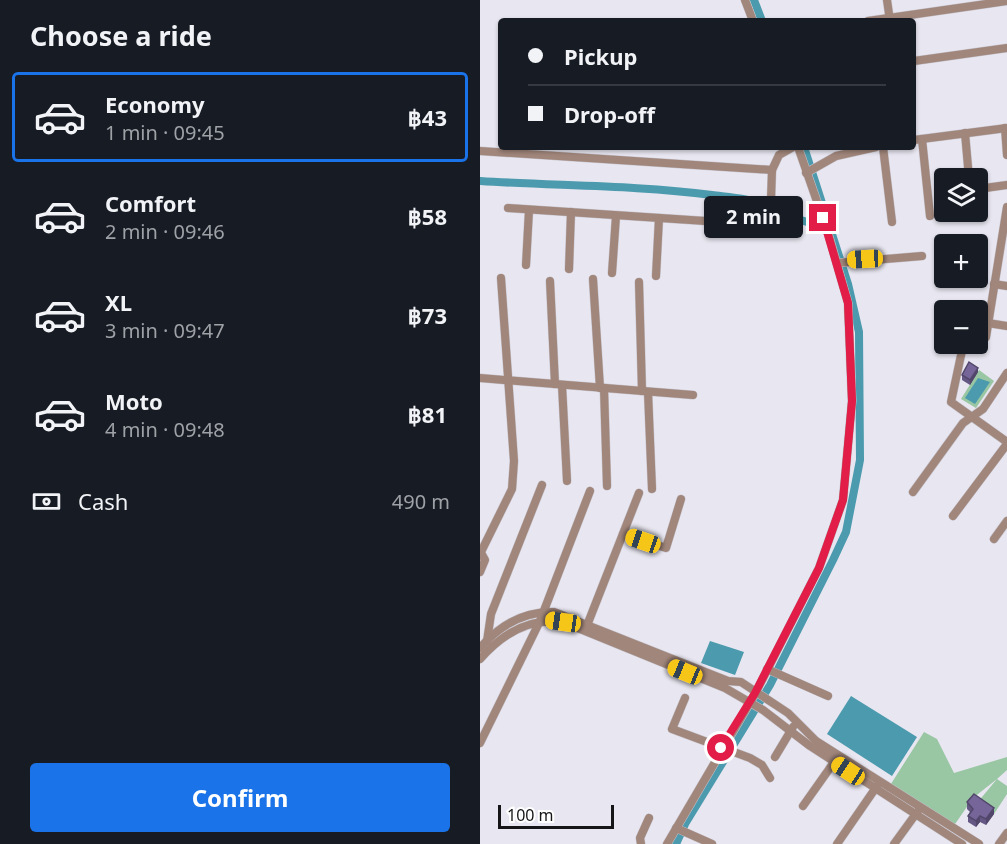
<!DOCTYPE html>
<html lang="en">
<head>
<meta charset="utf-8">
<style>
	body { margin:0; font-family:"Noto Sans",sans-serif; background:#20242c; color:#f1f3f6; height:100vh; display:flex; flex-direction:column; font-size:22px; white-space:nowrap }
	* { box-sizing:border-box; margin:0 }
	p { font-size:20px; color:#9ea1a6 }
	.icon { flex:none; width:33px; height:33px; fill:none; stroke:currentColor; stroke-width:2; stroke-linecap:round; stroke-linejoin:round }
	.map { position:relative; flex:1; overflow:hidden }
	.drawer { display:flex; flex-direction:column; background:#171b24; width:480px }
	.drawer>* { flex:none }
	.top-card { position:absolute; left:18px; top:18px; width:418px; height:132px; border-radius:6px; box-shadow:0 2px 4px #0004; display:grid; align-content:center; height:132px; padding:0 30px; background:#171b24 }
	.fabs { position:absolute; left:454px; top:168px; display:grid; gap:12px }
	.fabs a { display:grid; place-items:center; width:54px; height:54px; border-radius:6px; background:#171b24; box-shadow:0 2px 4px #0004; font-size:30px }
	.scale { position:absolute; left:18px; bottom:15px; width:116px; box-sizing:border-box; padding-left:6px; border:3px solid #151417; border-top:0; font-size:16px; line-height:21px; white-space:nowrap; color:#151417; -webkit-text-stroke:4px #fff; paint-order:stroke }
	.end { position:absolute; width:27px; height:27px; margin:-14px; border:8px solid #e11d48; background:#fff; box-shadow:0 0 0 3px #fff }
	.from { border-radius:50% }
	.bubble { position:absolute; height:42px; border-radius:6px; background:#171b24; box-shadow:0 2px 4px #0004; font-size:20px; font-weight:700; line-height:42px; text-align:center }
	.car { position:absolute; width:18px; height:36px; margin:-18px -9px; border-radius:8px; box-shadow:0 0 4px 2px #0007; background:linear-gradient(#f5c518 24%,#345 0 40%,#f5c518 0 76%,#345 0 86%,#f5c518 0) }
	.top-card b { display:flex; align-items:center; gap:21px; height:57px; font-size:22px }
	.top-card b+b { border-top:2px solid #363941 }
	.top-card i { width:15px; height:15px; background:#f1f3f6 }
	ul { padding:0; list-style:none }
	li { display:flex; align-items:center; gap:18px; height:90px; margin:0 12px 9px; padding:0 18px; border:3px solid transparent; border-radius:6px }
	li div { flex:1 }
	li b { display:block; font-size:22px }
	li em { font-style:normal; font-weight:700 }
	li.active { border-color:#1a73e8 }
	li>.icon { width:54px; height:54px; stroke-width:1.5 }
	h2 { padding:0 30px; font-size:27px; line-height:72px }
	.pay { display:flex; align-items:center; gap:15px; height:66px; padding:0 30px; font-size:22px }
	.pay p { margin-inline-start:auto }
	.cta { display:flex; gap:12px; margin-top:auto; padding:12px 30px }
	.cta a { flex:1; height:69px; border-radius:6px; background:#1a73e8; color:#fff; font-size:24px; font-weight:700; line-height:69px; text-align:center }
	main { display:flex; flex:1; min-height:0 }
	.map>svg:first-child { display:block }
	.green { fill:#99c6a3 }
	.water { fill:#4b9aad }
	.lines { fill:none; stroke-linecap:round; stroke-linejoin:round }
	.canal { stroke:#4b9aad; stroke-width:8 }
	.minor-casing { stroke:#c6c4cd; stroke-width:9 }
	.minor { stroke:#a1867b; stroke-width:8 }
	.wall { fill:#655784 }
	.shaded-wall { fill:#52476b }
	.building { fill:#756599; stroke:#52476b; stroke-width:1.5 }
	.route { stroke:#e11d48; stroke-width:8 }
</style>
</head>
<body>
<main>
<section class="drawer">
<h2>Choose a ride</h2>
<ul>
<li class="active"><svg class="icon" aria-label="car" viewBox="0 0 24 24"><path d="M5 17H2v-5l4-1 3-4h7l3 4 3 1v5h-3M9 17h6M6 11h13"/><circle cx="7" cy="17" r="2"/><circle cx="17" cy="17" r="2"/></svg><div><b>Economy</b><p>1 min · 09:45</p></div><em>฿43</em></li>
<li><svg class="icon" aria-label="car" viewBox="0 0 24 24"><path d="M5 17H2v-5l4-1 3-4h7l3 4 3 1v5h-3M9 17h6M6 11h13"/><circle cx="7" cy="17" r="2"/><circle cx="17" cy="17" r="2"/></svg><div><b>Comfort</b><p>2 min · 09:46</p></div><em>฿58</em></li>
<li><svg class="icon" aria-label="car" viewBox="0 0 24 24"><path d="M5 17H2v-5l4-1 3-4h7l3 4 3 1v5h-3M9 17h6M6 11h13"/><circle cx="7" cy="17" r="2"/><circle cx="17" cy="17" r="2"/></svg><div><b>XL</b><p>3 min · 09:47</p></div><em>฿73</em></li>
<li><svg class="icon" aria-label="car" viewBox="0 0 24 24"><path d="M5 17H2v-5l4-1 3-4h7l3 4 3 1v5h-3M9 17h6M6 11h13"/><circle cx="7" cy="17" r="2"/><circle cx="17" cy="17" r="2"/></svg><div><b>Moto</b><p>4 min · 09:48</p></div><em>฿81</em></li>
</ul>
<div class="pay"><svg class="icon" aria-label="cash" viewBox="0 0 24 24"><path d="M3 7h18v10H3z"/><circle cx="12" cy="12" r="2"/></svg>Cash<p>490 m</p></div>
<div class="cta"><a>Confirm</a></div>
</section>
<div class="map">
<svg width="527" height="844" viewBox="0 0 527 844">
	<rect width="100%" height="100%" fill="#e8e6f0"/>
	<!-- green -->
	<g class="green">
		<path d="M 499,370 L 514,381 L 496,408 L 481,399 Z"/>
		<path d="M 444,732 L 457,739 L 474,773 L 527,757 L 527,770 L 517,779 L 527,786 L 527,794 L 514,814 L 497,803 L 517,779 L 493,798 L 473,827 L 409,787 Z"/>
	</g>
	<!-- water -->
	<g class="water">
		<path d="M 498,378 L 510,382 L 495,404 L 485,398 Z"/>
		<path d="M 230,641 L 264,652 L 255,675 L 221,663 Z"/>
		<path d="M 371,696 L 437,737 L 412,776 L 347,734 Z"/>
	</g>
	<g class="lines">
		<!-- canal -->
		<g class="canal">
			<path d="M 274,0 L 282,21"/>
			<path d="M 0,181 C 78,186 155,185 232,195 C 248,197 268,198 282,204 C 304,213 325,224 350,227"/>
			<path d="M 196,844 L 205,824 L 290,685 L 353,560 L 366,532 L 380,460 L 379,332 L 368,284 L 324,147"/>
		</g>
		<!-- minor casing -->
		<g class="minor-casing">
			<g id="minor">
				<path d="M 265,0 L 273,21"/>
				<path d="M 407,0 L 410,21"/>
				<path d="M 388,21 L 527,1"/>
				<path d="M 434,61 L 527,48"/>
				<path d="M 525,128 L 527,155"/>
				<path d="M 485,133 L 489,178"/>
				<path d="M 442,139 L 450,216"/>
				<path d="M 434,140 L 527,128"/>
				<path d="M 403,147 L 412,222"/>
				<path d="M 0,151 L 292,170 L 299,155 L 313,147"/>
				<path d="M 326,173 L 356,156 L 396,147"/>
				<path d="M 498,189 L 527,185"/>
				<path d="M 28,208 L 256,223 L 279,219 L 286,214 L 291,200 L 292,170"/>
				<path d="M 357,263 L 442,256"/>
				<path d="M 46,265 L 49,210"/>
				<path d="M 89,269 L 91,212"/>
				<path d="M 132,273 L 136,216"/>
				<path d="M 176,276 L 179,218"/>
				<path d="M 113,279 L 120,388"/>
				<path d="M 70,281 L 75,384"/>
				<path d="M 159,282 L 162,391"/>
				<path d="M 514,284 L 527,286"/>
				<path d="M 508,323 L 527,326"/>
				<path d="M 506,337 L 527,207"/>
				<path d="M 483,346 L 471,402 L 527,442"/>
				<path d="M 0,378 L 213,395"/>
				<path d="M 82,385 L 87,481"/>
				<path d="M 124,388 L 127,486"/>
				<path d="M 168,392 L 172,489"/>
				<path d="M 433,492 L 483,423 L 503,409 L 527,373"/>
				<path d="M 473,516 L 527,444"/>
				<path d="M 143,534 L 186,548 L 201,499"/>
				<path d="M 514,539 L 527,521"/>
				<path d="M 0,551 L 5,560 L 0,572"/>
				<path d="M 1,552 L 32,489 L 34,461 L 21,278"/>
				<path d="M 106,628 L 159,493"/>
				<path d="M 7,641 L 11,614 L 62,485"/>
				<path d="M 0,648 C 19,626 43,611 74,612 L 248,681 L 261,682 L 308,713 L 336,741 L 499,844"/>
				<path d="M 0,659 C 22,634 49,617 83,622 L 245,688 L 283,710 L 330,746 L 482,844"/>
				<path d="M 287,669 L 348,696"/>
				<path d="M 205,698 L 192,729 L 270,758 L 282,765 L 290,778"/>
				<path d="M 0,743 L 60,621 L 110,491"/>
				<path d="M 295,757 L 313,727"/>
				<path d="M 323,806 L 357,758"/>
				<path d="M 196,828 L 232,844"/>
				<path d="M 161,844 L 160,838 L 169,818"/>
				<path d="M 187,844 L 275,694 L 339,568 L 363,500 L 372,401 L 368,303 L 348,233 L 318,147"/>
				<path d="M 357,844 L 397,786"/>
				<path d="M 414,844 L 438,811"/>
				<path d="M 519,844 L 527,833"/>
			</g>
		</g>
		<!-- minor -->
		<use href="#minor" class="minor"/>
	</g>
	<!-- wall -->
	<g class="wall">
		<path d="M 498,372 L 490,385 L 482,380 L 482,375 Z"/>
		<path d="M 487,802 L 514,814 L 506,825 L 500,822 L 496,827 L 488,822 L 488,816 L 490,812 L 487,809 Z"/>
	</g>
	<!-- shaded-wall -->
	<g class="shaded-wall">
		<path d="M 498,368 L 498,372 L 490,385 L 490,380 Z"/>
		<path d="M 514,808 L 514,814 L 506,825 L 506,819 Z"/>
		<path d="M 500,816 L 500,822 L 496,827 L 496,821 Z"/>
	</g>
	<!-- building -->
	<g class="building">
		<path d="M 489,362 L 498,368 L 490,380 L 482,375 Z"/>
		<path d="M 494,794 L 514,808 L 506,819 L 500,816 L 496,821 L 488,816 L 493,809 L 487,802 Z"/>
	</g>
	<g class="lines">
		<!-- route -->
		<path class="route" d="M 241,748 L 275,693 L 339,568 L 363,500 L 372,401 L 368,303 L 343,218"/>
	</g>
</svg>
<div class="fabs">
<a><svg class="icon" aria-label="layers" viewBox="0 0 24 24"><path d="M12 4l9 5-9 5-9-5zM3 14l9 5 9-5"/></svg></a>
<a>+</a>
<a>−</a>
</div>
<div class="scale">100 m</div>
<i class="end from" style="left:241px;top:748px"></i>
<i class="end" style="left:343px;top:218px"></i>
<div class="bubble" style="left:224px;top:196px;width:99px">2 min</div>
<i class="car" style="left:385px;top:259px;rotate:267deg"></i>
<i class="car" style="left:163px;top:541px;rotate:289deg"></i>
<i class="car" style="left:83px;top:622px;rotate:278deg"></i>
<i class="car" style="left:205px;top:672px;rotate:292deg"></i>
<i class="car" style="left:368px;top:771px;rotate:303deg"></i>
<div class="top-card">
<b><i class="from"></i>Pickup</b>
<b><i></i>Drop-off</b>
</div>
</div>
</main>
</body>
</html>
